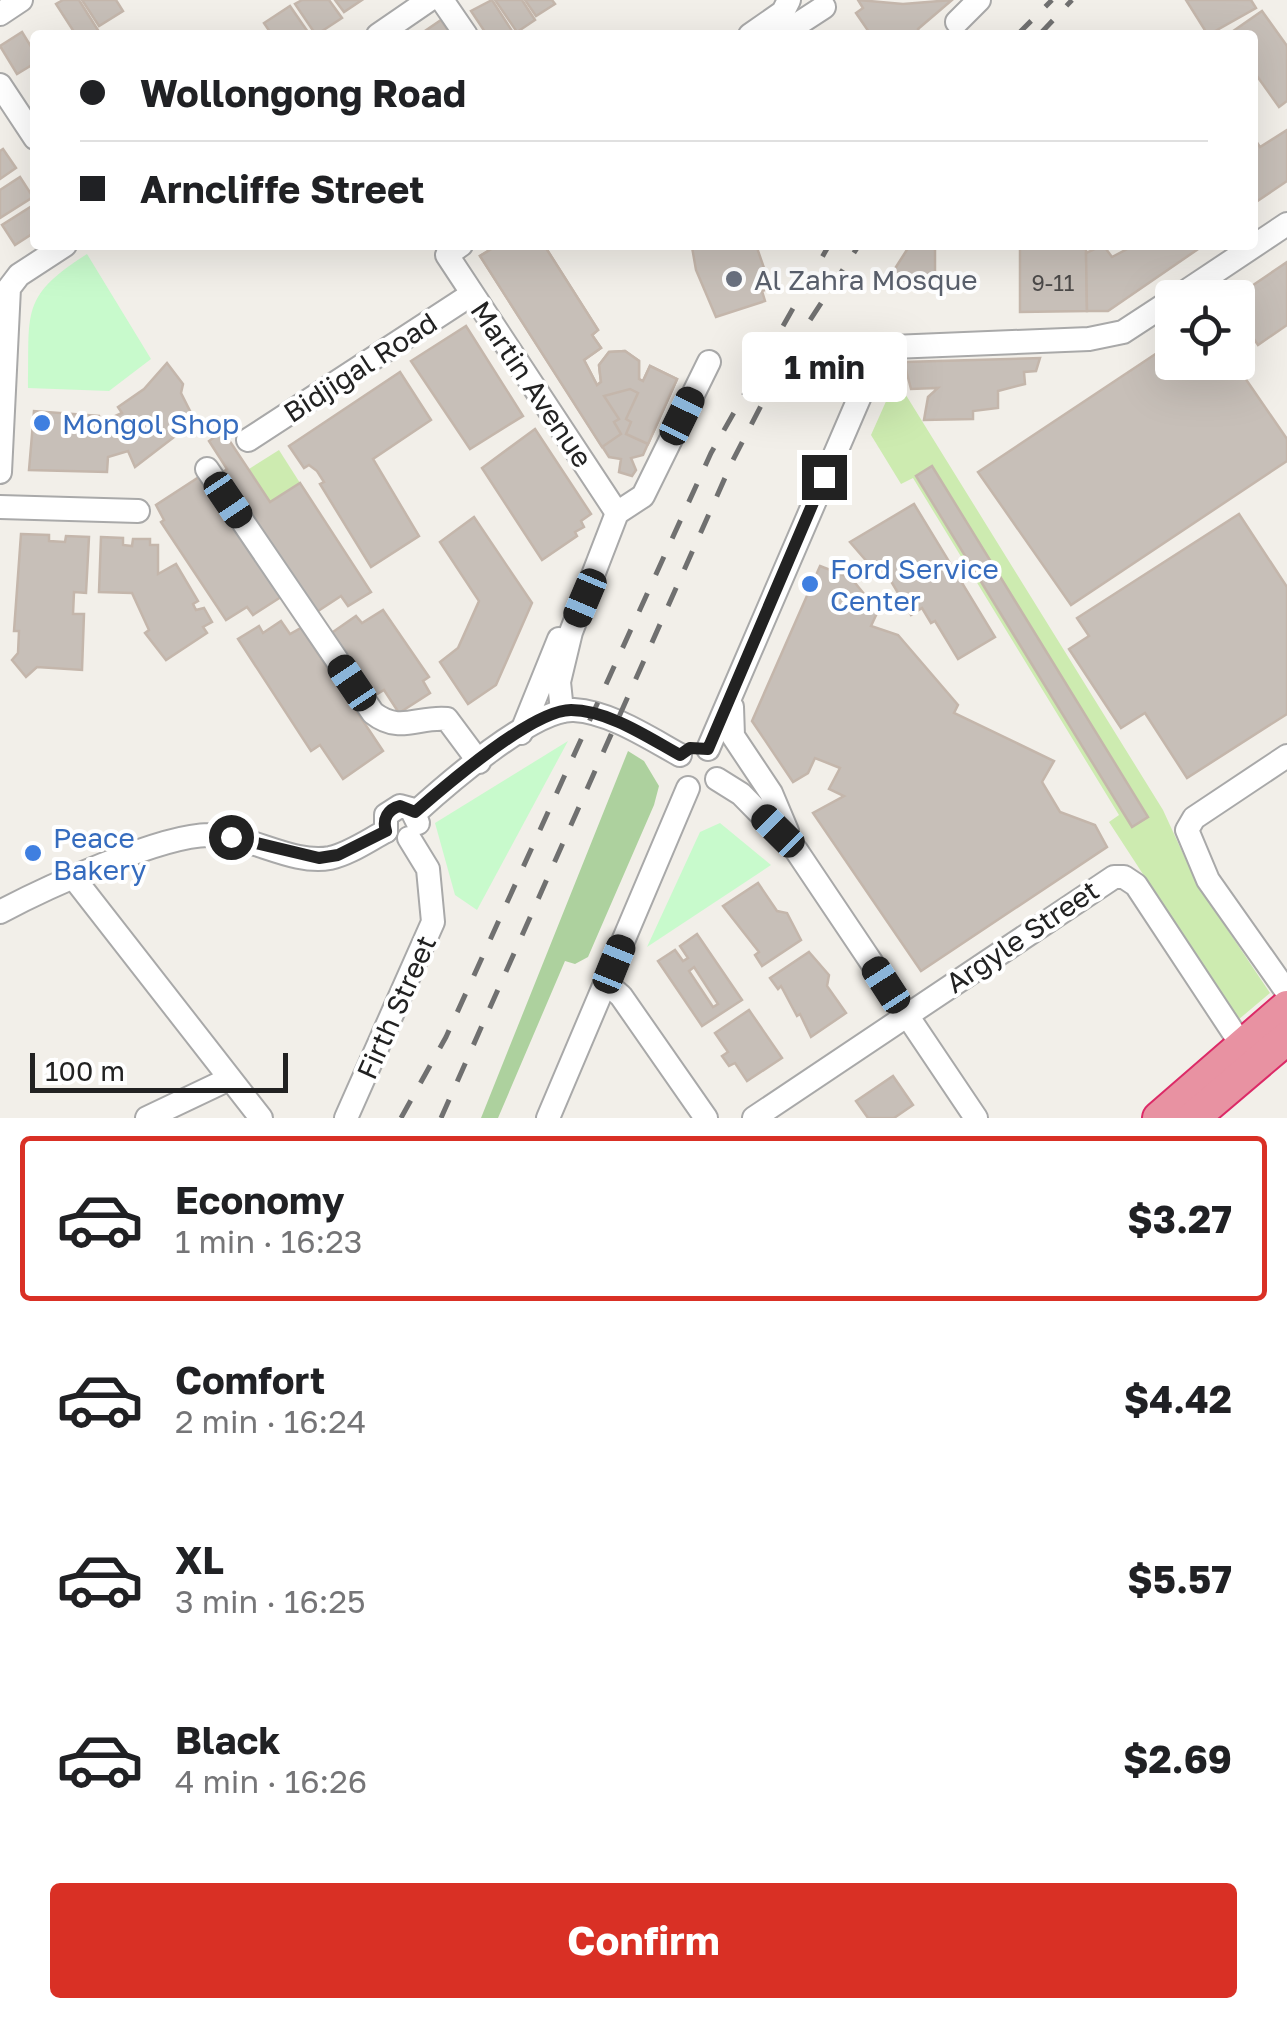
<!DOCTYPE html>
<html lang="en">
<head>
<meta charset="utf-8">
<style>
	body { margin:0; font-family:"Golos Text",sans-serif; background:#f2f2f2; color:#202124; height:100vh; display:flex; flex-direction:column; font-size:38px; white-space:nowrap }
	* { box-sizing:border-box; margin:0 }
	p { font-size:32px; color:#757577 }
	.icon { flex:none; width:55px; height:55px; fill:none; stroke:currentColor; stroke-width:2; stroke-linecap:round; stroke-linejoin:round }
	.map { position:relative; height:1118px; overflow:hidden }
	.side { display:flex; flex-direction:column; background:#fff; flex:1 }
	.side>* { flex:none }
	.top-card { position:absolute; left:30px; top:30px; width:1228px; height:220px; border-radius:10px; box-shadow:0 10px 40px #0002; display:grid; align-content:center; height:220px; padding:0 50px; background:#fff }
	.tools { position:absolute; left:1155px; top:280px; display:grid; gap:20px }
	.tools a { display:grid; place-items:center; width:100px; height:100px; border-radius:10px; background:#fff; box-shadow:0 10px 40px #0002; font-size:50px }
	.scale { position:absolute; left:30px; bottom:25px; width:258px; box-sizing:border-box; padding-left:10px; border:5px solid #222; border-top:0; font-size:28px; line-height:35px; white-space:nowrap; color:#222; -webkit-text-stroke:8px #fff; paint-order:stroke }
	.end { position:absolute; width:45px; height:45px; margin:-22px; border:12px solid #222; background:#fff; box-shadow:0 0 0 5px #fff }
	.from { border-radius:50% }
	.bubble { position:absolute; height:70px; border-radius:10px; background:#fff; box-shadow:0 10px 40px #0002; font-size:32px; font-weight:700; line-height:70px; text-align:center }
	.car { position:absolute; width:30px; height:60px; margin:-30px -15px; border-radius:12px; box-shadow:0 0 8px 2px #0007; background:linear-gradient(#222 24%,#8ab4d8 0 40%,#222 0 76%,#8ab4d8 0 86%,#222 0) }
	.top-card b { display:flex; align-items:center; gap:35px; height:95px; font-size:38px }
	.top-card b+b { border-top:2px solid #e0e0e0 }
	.top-card i { width:25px; height:25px; background:#202124 }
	ul { padding:18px 0 0; list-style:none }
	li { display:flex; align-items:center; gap:30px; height:165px; margin:0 20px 15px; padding:0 30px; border:5px solid transparent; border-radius:10px }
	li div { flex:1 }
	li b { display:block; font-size:38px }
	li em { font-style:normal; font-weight:700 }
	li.selected { border-color:#d93025 }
	li>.icon { width:90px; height:90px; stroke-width:1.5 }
	.primary-button { display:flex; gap:20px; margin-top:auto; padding:20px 50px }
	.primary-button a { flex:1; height:115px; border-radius:10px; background:#d93025; color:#fff; font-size:40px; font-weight:700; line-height:115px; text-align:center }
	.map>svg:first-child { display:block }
	.grass { fill:#cdebb0 }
	.forest { fill:#add19e }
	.park { fill:#c8facc }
	.building { fill:#c7bfb8; stroke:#c4b6ab; stroke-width:2.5; fill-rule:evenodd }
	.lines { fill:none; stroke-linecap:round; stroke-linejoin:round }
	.minor-casing { stroke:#a9a9a9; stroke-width:26 }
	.highway-casing { stroke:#dc2a67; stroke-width:36 }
	.minor { stroke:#fff; stroke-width:22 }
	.highway { stroke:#e892a2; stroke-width:32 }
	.rail { stroke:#707070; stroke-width:5; stroke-dasharray:20 20; stroke-linecap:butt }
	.route { stroke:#222; stroke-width:12 }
	.worship-dot { fill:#6b7280; stroke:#fff; stroke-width:4 }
	.shop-dot { fill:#3f7fe0; stroke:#fff; stroke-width:4 }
	.labels { text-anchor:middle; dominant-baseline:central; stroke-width:8; stroke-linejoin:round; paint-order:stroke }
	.number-label { font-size:22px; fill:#4b4948 }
	.worship-label { font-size:28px; fill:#5b616d; stroke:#fff; text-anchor:start }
	.street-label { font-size:28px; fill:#222; stroke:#fff }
	.shop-label { font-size:28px; fill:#366cbe; stroke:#fff; text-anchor:start }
</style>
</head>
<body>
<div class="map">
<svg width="1287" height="1118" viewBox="0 0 1287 1118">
	<rect width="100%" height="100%" fill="#f2efe9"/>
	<!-- grass -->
	<g class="grass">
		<path d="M 896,379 L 1163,810 L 1197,884 L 1270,993 L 1238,1020 L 1109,822 L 1119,815 L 913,478 L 901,484 L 871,435 Z"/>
		<path d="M 279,450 L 300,483 L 270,502 L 249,469 Z"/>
	</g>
	<!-- forest -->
	<path class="forest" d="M 628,751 L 644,761 L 659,786 L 654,805 L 588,957 L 575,964 L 565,961 L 498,1118 L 481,1118 Z"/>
	<!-- park -->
	<g class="park">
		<path d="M 87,254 L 151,359 L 109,391 L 28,388 C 30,313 19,297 87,254 Z"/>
		<path d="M 568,741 L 477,910 L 455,895 L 435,823 Z"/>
		<path d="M 720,823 L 771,865 L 647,947 L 700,832 Z"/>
	</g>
	<!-- building -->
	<g class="building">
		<path d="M 63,0 L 79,0 L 101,35 L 76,35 L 56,4 Z"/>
		<path d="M 82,0 L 116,0 L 123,11 L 99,26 Z"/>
		<path d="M 302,0 L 329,0 L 342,18 L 316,35 L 295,4 Z"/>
		<path d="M 335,0 L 362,0 L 344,12 Z"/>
		<path d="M 492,0 L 514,34 L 513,35 L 487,35 L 471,11 Z"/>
		<path d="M 495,0 L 522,0 L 535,20 L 517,32 Z"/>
		<path d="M 525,0 L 552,0 L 555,4 L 536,16 Z"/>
		<path d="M 858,0 L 903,4 L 952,0 L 918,29 L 920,35 L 871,35 L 856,13 L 863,8 Z"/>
		<path d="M 1186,0 L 1251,0 L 1256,8 L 1208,35 Z"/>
		<path d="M 290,6 L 310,35 L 272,35 L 264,23 Z"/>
		<path d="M 1262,11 L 1287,46 L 1287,101 L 1279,107 L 1252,69 L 1252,35 L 1229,34 Z"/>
		<path d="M 441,20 L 451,35 L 424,35 L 422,33 Z"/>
		<path d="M 22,32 L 35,53 L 35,63 L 17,74 L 0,46 Z"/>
		<path d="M 1287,130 L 1287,181 L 1256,202 L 1252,135 L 1260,147 Z"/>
		<path d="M 3,149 L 16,168 L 0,179 L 0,151 Z"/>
		<path d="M 20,177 L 33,197 L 0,218 L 0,190 Z"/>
		<path d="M 35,204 L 35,232 L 15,245 L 2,225 Z"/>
		<path d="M 498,245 L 544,245 L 598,330 L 592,335 L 601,348 L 584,360 L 597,385 L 601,382 L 599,365 L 609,352 L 625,351 L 639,361 L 639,379 L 643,381 L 650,366 L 677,379 L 643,455 L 631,458 L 636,470 L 632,476 L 619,472 L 621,459 L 609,457 L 480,256 Z"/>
		<path d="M 498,245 L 544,245 L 598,330 L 592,335 L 601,348 L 584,360 L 597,385 L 601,382 L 599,365 L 609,352 L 625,351 L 639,361 L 639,379 L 643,381 L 650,366 L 677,379 L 648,444 L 626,434 L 631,422 L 626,419 L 638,393 L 630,389 L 604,396 L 619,419 L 614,422 L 621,434 L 602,447 L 480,256 Z"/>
		<path d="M 698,245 L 756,245 L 771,288 L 762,291 L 765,301 L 716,317 L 696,270 L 692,247 Z"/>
		<path d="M 910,245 L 935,245 L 935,280 L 887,281 Z"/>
		<path d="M 1020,245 L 1086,249 L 1087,311 L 1020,312 Z"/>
		<path d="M 1103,245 L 1112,257 L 1127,249 L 1124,245 L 1204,245 L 1108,311 L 1087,311 L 1086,253 Z"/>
		<path d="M 1287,262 L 1287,325 L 1258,345 L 1238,315 L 1234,298 Z"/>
		<path d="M 466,326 L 523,416 L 470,449 L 411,361 Z"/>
		<path d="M 1172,343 L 1172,362 L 1234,362 L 1287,439 L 1287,461 L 1071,605 L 978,472 Z"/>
		<path d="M 1040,358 L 1036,371 L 1024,372 L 1025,384 L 998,391 L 998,408 L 973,411 L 973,419 L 924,420 L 928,397 L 938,388 L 911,389 L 904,362 Z"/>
		<path d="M 167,363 L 183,384 L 181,393 L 195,421 L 135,467 L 128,451 L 108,457 L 107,472 L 29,470 L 34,411 L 99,416 L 100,423 L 122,413 L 118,407 L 144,389 Z"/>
		<path d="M 400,372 L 431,420 L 373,459 L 419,536 L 371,567 L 320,484 L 324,482 L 317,471 L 309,465 L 304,468 L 289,446 Z"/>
		<path d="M 535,429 L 591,514 L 581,521 L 584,527 L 575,532 L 577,536 L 542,560 L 482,468 Z"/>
		<path d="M 223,431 L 270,502 L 300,483 L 371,592 L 348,606 L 341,596 L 315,613 L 222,473 L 227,469 L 209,441 Z"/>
		<path d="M 932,466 L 1148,817 L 1132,827 L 916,476 Z"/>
		<path d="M 199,477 L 281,597 L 253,615 L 247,607 L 226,620 L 161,522 L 164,520 L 156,505 Z"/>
		<path d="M 914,504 L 995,637 L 958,659 L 935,621 L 931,623 L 922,608 L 911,615 L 888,576 L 882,579 L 850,542 Z"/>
		<path d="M 1239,514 L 1287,587 L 1287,714 L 1187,778 L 1145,713 L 1121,728 L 1069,649 L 1089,636 L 1077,618 Z"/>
		<path d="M 474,517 L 532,603 L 496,685 L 468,704 L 440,662 L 458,648 L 479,601 L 440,542 Z"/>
		<path d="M 21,534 L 49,535 L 49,541 L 65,542 L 66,536 L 89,537 L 86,593 L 74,592 L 73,614 L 84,614 L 82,670 L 37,667 L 26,677 L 12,660 L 18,653 L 19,631 L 14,631 Z"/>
		<path d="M 101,537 L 123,538 L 123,545 L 132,546 L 133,539 L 150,539 L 150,545 L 158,545 L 158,574 L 176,564 L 198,601 L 193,604 L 196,610 L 204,608 L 212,622 L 203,627 L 207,633 L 166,660 L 145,633 L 149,630 L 132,593 L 99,592 Z"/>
		<path d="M 820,566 L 851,578 L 878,611 L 871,626 L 898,635 L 958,705 L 954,713 L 1054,761 L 1042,782 L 1060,812 L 1095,825 L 1107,847 L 921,971 L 813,813 L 844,796 L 829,789 L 840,768 L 815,758 L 808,773 L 793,782 L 752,721 Z"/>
		<path d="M 383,610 L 429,677 L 423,681 L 430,693 L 399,713 L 384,690 L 372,697 L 330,634 L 356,616 L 362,623 Z"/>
		<path d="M 281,621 L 290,634 L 301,628 L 383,751 L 343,779 L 320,745 L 311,751 L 238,639 L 259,626 L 263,633 Z"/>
		<path d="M 758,883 L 777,911 L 787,913 L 801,940 L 762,966 L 755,955 L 759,952 L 723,906 Z"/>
		<path d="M 697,934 L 742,1000 L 702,1026 L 658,961 L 675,950 L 683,961 L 688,958 L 680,946 ZM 694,967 L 718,1004 L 713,1007 L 689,971 Z"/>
		<path d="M 809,952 L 829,975 L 827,986 L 846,1013 L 811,1037 L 800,1014 L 797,1016 L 781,986 L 778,989 L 770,978 Z"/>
		<path d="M 749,1010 L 782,1058 L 747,1081 L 735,1063 L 729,1066 L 722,1056 L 728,1052 L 715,1033 Z"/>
		<path d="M 893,1076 L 913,1105 L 894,1118 L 868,1118 L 856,1101 Z"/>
	</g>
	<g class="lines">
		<!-- minor casing -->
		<g class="minor-casing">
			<g id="minor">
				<path d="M 442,0 L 466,35"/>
				<path d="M 0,14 L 21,0"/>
				<path d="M 957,22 L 979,0"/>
				<path d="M 378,35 L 429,0"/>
				<path d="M 750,35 L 783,12 L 789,0"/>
				<path d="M 781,35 L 824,7"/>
				<path d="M 0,85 L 35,138"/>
				<path d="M 461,245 L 447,255 L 617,513"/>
				<path d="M 1176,298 L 1287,224"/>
				<path d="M 248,440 L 472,294"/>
				<path d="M 207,469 L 373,713 C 400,734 418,716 447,719 L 479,762"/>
				<path d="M 0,472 L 9,288 L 19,275 L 65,245"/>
				<path d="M 0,507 L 138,511"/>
				<path d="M 732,707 L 733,736 L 771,793 L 787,831"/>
				<path d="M 562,711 L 559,682 L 571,632 L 617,513 L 643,496 L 709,362"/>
				<path d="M 521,733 L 559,639"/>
				<path d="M 708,749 L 873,366 L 892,347 L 1089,339 L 1123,332 L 1172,300"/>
				<path d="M 1287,756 L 1194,818 L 1187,830 L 1208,880 L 1287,992"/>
				<path d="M 717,779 L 741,794 L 796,850 L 976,1118"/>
				<path d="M 415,813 C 446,785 534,708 574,710 C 610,712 649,738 680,755"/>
				<path d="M 386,831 L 386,815 L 400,806 L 411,809 L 418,823"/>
				<path d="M 73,877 L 261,1118"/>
				<path d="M 0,912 C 45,888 161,835 209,835 C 249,834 291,865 330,858 C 349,854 369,840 386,831"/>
				<path d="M 606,983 L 621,996 L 706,1118"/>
				<path d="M 147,1118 L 229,1079"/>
				<path d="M 346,1118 L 433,922 L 428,869 L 409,838"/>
				<path d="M 548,1118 L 688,788"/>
				<path d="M 754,1118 L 1114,877 L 1124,877 L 1136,885 L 1241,1044"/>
			</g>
		</g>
		<!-- highway casing -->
		<g class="highway-casing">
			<g id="highway">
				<path d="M 1159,1118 L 1287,1007"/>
				<path d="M 1193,1118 L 1287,1038"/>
			</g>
		</g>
		<!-- minor -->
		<use href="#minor" class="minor"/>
		<!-- highway -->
		<use href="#highway" class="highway"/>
		<!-- rail -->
		<g class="rail">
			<path d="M 1017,35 L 1052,0"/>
			<path d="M 1039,35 L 1072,0"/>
			<path d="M 401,1118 L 446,1037 L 711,453 L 829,245"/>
			<path d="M 441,1118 L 732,462 L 786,357 L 859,245"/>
		</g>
	</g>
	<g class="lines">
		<!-- route -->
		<path class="route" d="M 231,837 L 319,858 L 338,855 L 386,831 C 382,819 388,809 400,806 L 415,812 C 445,786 532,710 571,710 C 608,710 649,738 680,755 L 690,748 L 708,749 L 824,477"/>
	</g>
	<!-- markers -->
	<circle class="worship-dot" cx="734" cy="279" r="10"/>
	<g class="shop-dot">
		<circle cx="42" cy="423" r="10"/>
		<circle cx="810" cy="584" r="10"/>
		<circle cx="33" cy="853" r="10"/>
	</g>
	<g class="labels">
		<!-- number labels -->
		<g class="number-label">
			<text x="1053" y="282">9-11</text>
		</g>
		<!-- worship labels -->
		<g class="worship-label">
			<text x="754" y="279">Al Zahra Mosque</text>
		</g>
		<!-- street labels -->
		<g class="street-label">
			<text transform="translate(360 367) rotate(-33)">Bidjigal Road</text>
			<text transform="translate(532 384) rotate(56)">Martin Avenue</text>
			<text transform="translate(1022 936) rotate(-34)">Argyle Street</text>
			<text transform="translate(396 1007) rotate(-66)">Firth Street</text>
		</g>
		<!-- shop labels -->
		<g class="shop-label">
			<text x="62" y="423">Mongol Shop</text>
			<text x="830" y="568">Ford Service<tspan x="830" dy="32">Center</tspan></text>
			<text x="53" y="837">Peace<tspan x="53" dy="32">Bakery</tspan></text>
		</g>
	</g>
</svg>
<div class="tools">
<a><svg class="icon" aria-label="locate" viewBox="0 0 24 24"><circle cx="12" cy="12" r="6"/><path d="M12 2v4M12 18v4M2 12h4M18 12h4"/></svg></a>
</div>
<div class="scale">100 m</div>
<i class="end from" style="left:231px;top:837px"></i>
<i class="end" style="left:824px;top:477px"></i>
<div class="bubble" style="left:742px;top:332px;width:165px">1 min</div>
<i class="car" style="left:682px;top:416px;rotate:26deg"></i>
<i class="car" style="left:228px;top:500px;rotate:146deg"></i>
<i class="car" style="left:585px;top:598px;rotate:203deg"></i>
<i class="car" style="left:352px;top:683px;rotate:326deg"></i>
<i class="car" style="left:778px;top:831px;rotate:315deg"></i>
<i class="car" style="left:614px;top:964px;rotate:22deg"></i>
<i class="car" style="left:886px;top:985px;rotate:327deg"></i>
<div class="top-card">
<b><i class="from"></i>Wollongong Road</b>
<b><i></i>Arncliffe Street</b>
</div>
</div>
<section class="side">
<ul>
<li class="selected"><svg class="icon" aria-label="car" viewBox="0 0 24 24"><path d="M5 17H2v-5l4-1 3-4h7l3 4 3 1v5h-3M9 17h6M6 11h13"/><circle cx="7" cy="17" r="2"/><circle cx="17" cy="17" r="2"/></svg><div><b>Economy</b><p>1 min · 16:23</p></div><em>$3.27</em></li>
<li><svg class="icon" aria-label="car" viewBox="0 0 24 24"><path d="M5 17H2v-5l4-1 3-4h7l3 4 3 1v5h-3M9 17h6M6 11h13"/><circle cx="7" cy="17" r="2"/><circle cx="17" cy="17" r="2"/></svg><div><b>Comfort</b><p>2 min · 16:24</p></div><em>$4.42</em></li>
<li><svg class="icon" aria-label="car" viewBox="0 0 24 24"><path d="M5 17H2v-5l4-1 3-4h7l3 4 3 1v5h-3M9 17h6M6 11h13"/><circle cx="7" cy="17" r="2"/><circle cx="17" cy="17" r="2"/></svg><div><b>XL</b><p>3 min · 16:25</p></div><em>$5.57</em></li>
<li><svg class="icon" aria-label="car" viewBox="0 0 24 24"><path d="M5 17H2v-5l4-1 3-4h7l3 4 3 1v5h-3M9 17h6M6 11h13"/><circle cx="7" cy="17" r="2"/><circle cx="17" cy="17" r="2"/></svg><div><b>Black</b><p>4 min · 16:26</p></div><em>$2.69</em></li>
</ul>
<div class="primary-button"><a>Confirm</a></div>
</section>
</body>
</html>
